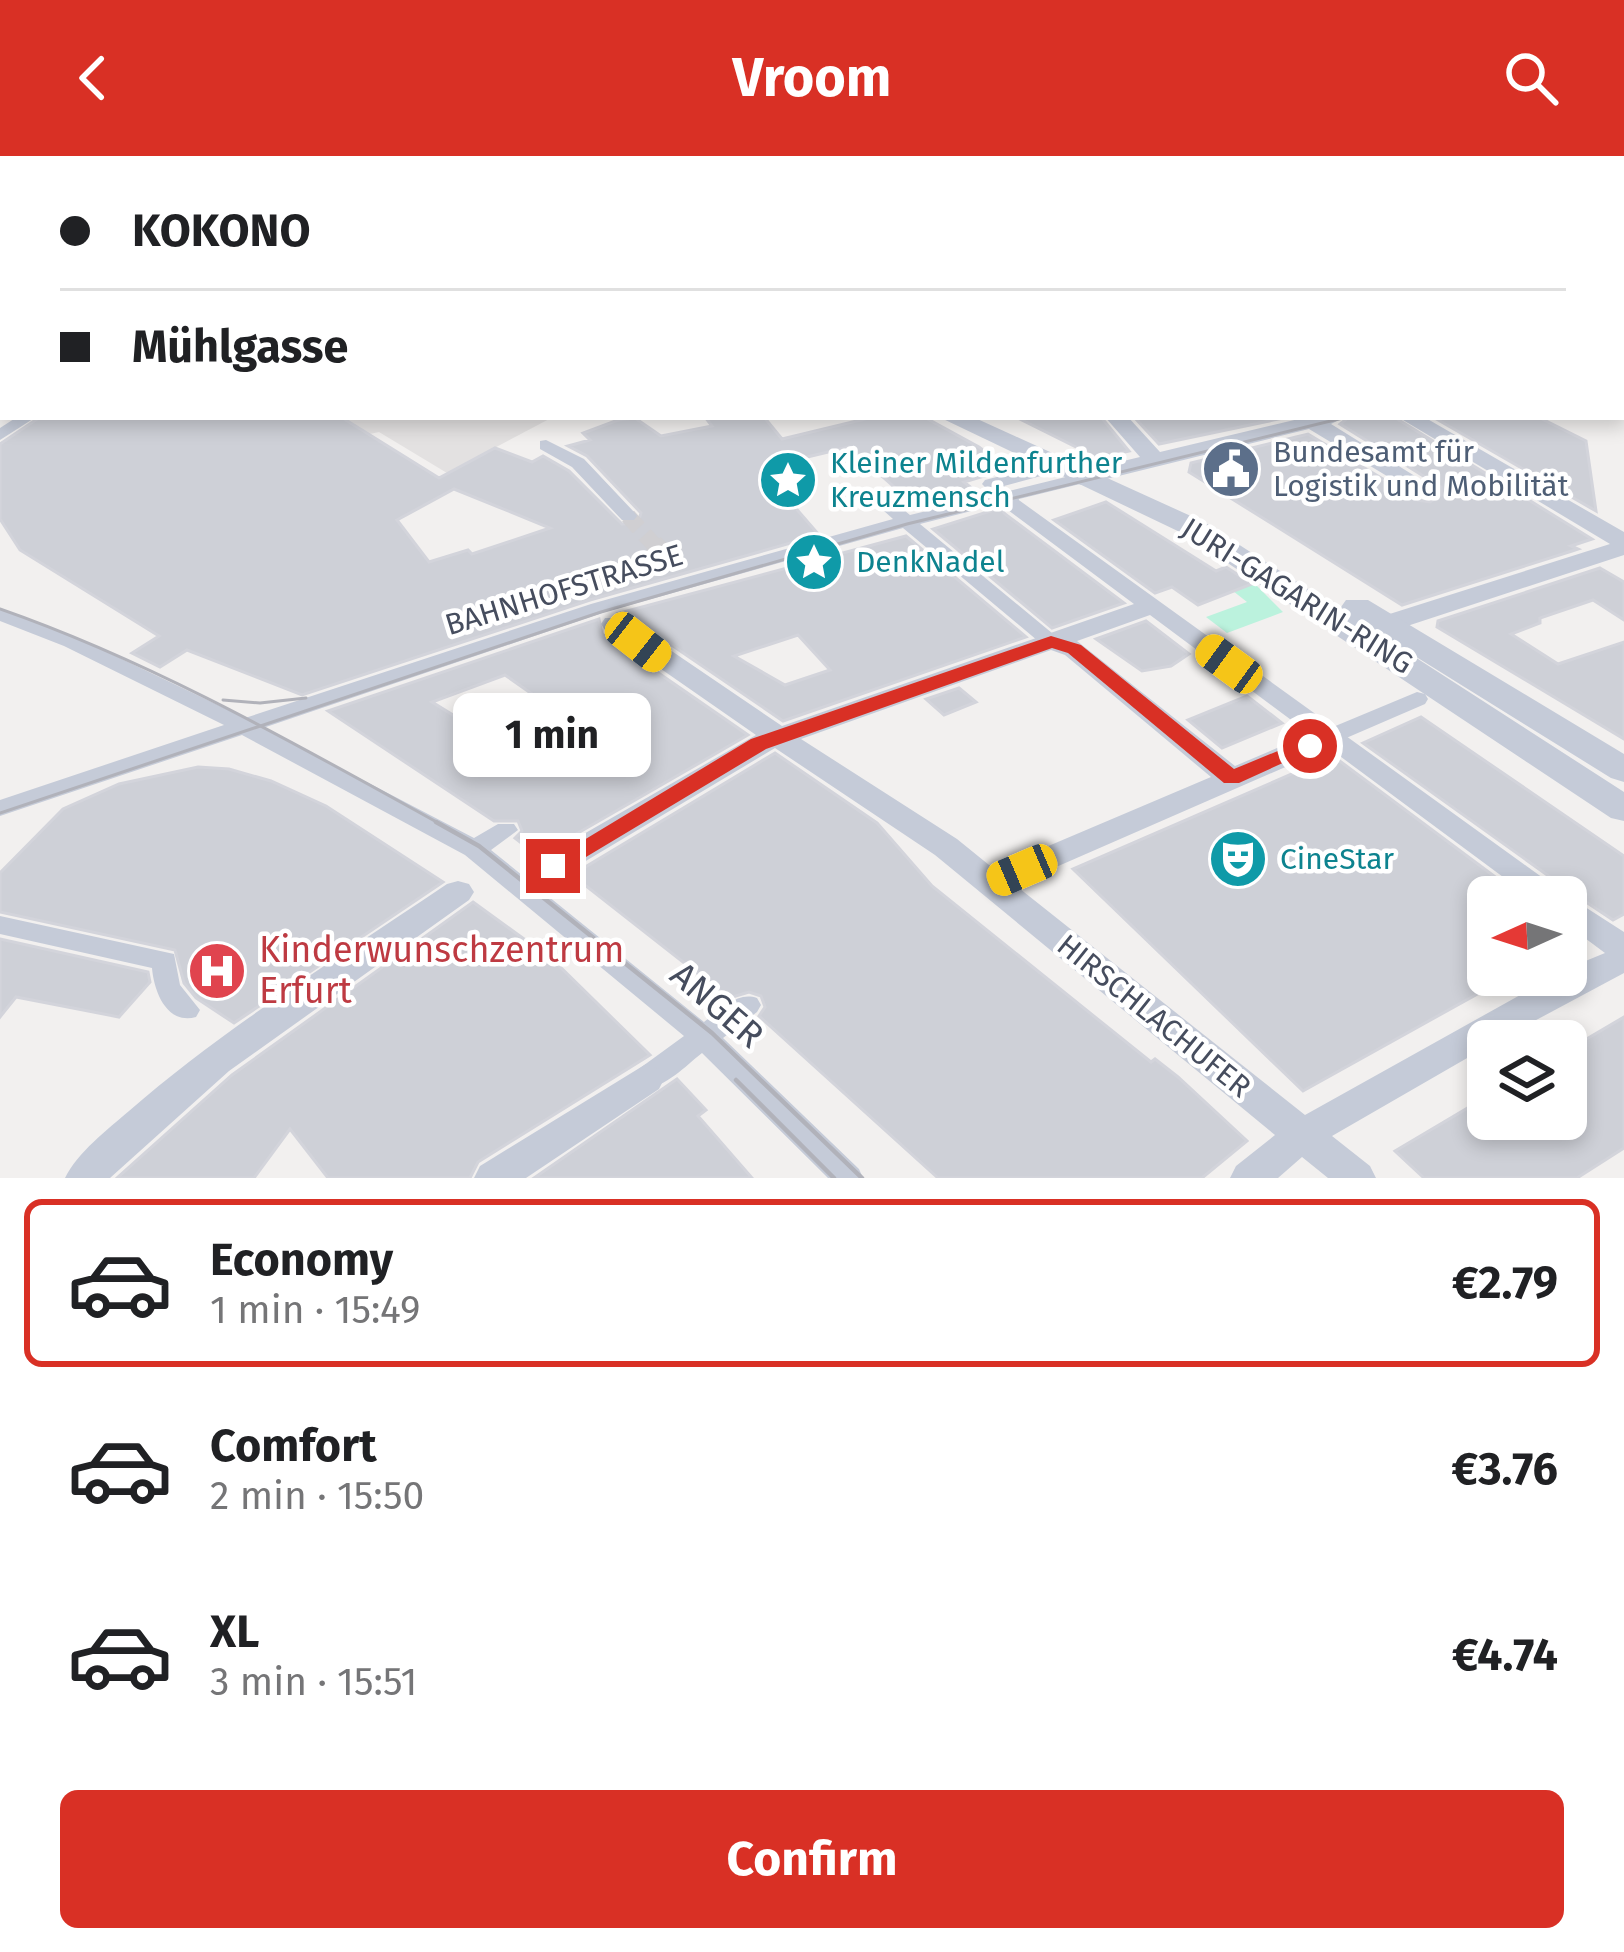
<!DOCTYPE html>
<html lang="en">
<head>
<meta charset="utf-8">
<style>
	body { margin:0; font-family:"Fira Sans",sans-serif; background:#f2f2f2; color:#202124; height:100vh; display:flex; flex-direction:column; font-size:45px; white-space:nowrap }
	* { box-sizing:border-box; margin:0 }
	p { font-size:39px; color:#757577 }
	.icon { flex:none; width:66px; height:66px; fill:none; stroke:currentColor; stroke-width:2; stroke-linecap:round; stroke-linejoin:round }
	.map { position:relative; height:1022px; overflow:hidden }
	.details { display:flex; flex-direction:column; background:#fff; flex:1 }
	.details>* { flex:none }
	.top-card { position:absolute; left:0px; top:0px; width:1626px; height:264px; box-shadow:0 6px 18px #0003; display:grid; align-content:center; height:264px; padding:0 60px; background:#fff }
	.needle { width:78px; rotate:267deg }
	.buttons { position:absolute; left:1467px; top:720px; display:grid; gap:24px }
	.buttons a { display:grid; place-items:center; width:120px; height:120px; border-radius:18px; background:#fff; box-shadow:0 6px 18px #0003; font-size:60px }
	.end { position:absolute; width:54px; height:54px; margin:-27px; border:15px solid #d93025; background:#fff; box-shadow:0 0 0 6px #fff }
	.from { border-radius:50% }
	.bubble { position:absolute; height:84px; border-radius:18px; background:#fff; box-shadow:0 6px 18px #0003; font-size:39px; font-weight:700; line-height:84px; text-align:center }
	.car { position:absolute; width:36px; height:72px; margin:-36px -18px; border-radius:15px; box-shadow:0 0 9px 3px #0007; background:linear-gradient(#f5c518 24%,#345 0 40%,#f5c518 0 76%,#345 0 86%,#f5c518 0) }
	.top-card b { display:flex; align-items:center; gap:42px; height:114px; font-size:45px }
	.top-card b+b { border-top:3px solid #e0e0e0 }
	.top-card i { width:30px; height:30px; background:#202124 }
	ul { padding:21px 0 0; list-style:none }
	li { display:flex; align-items:center; gap:36px; height:168px; margin:0 24px 18px; padding:0 36px; border:6px solid transparent; border-radius:18px }
	li div { flex:1 }
	li b { display:block; font-size:45px }
	li em { font-style:normal; font-weight:700 }
	li.on { border-color:#d93025 }
	li>.icon { width:108px; height:108px; stroke-width:1.5 }
	.primary-button { display:flex; gap:24px; margin-top:auto; padding:24px 60px }
	.primary-button a { flex:1; height:138px; border-radius:18px; background:#d93025; color:#fff; font-size:48px; font-weight:700; line-height:138px; text-align:center }
	header { display:flex; justify-content:space-between; align-items:center; height:156px; padding:0 60px; background:#d93025; color:#fff; font-size:54px; font-weight:700 }
	.map>svg:first-child { display:block }
	.education { fill:#e3e1e1 }
	.green { fill:#bbf2dd }
	.building { fill:#ced0d7; stroke:#d3d4db; stroke-width:3; fill-rule:evenodd }
	.lines { fill:none; stroke-linecap:round; stroke-linejoin:round }
	.pedestrian-tunnel-far1 { stroke:#d0cfd2; stroke-width:16; stroke-dasharray:16 9; stroke-linecap:butt }
	.pedestrian-tunnel { stroke:#d0cfd2; stroke-width:21; stroke-dasharray:21 10; stroke-linecap:butt }
	.pedestrian { fill:#c5cbd8; fill-rule:evenodd }
	.minor { fill:#c5cbd8; fill-rule:evenodd }
	.tertiary { fill:#c5cbd8; fill-rule:evenodd }
	.secondary { fill:#c1c7da; fill-rule:evenodd }
	.tram-far1 { stroke:#b1b2ba; stroke-width:3 }
	.tram { stroke:#b1b2ba; stroke-width:4.5 }
	.rail-casing { stroke:#b1b2ba; stroke-width:9 }
	.rail { stroke:#fff; stroke-width:6; stroke-dasharray:16; stroke-linecap:butt }
	.route { fill:#d93025 }
	.labels { text-anchor:middle; dominant-baseline:central; stroke-width:9; stroke-linejoin:round; paint-order:stroke }
	.service-label { font-size:30px; fill:#4e5e75; stroke:#fff; text-anchor:start }
	.culture-label { font-size:30px; fill:#0d838f; stroke:#fff; text-anchor:start }
	.street-label { font-size:30px; fill:#464d5e; stroke:#fff }
	.near-health-label { font-size:36px; fill:#be3a42; stroke:#fff; text-anchor:start }
	.near-street-label { font-size:36px; fill:#464d5e; stroke:#fff }
</style>
</head>
<body>
<header><svg class="icon" aria-label="back" viewBox="0 0 24 24"><path d="M15 5l-7 7 7 7"/></svg>Vroom<svg class="icon" aria-label="search" viewBox="0 0 24 24"><circle cx="10" cy="10" r="6"/><path d="M15 15l6 6"/></svg></header>
<div class="map">
<svg width="1624" height="1022" viewBox="0 0 1624 1022">
	<rect width="100%" height="100%" fill="#f2f0ef"/>
	<!-- education -->
	<path class="education" d="M 293,261 L 553,261 L 447,317 L 379,276 L 311,291 Z"/>
	<!-- green -->
	<path class="green" d="M 1254,427 L 1283,456 L 1227,477 L 1206,461 L 1247,446 L 1233,435 Z"/>
	<!-- building -->
	<g class="building">
		<path d="M 40,261 L 341,261 L 439,322 L 495,292 L 532,306 L 543,300 L 569,315 L 622,368 L 638,367 L 641,357 L 587,300 L 568,290 L 590,284 L 583,277 L 618,264 L 635,262 L 661,280 L 712,270 L 705,261 L 764,261 L 782,283 L 873,261 L 924,261 L 979,291 L 1008,313 L 964,326 L 979,338 L 918,352 L 849,291 L 799,303 L 813,319 L 774,327 L 819,379 L 590,444 L 302,539 L 187,494 L 160,511 L 132,497 L 159,480 L 20,394 L 0,363 L 0,288 ZM 454,333 L 550,372 L 472,398 L 468,394 L 429,406 L 397,364 Z"/>
		<path d="M 1016,261 L 1101,261 L 1129,295 L 1098,302 Z"/>
		<path d="M 1134,261 L 1288,261 L 1159,288 Z"/>
		<path d="M 1349,261 L 1394,261 L 1592,383 L 1571,390 L 1578,393 L 1572,395 L 1402,449 L 1189,316 L 1191,307 L 1308,278 L 1418,344 L 1430,346 L 1441,339 L 1441,331 L 1340,268 Z"/>
		<path d="M 1433,261 L 1538,261 L 1586,285 L 1596,355 Z"/>
		<path d="M 1106,346 L 1216,415 L 1226,411 L 1252,428 L 1198,449 L 1172,431 L 1155,437 L 1054,364 Z"/>
		<path d="M 1000,352 L 1005,358 L 1124,447 L 1052,472 L 933,373 Z"/>
		<path d="M 906,380 L 1026,481 L 783,565 L 626,458 L 616,458 ZM 798,479 L 830,514 L 785,529 L 734,500 Z"/>
		<path d="M 1600,412 L 1624,426 L 1624,464 L 1593,444 L 1540,462 L 1540,467 L 1511,478 L 1558,508 L 1624,486 L 1624,583 L 1437,471 L 1438,465 Z"/>
		<path d="M 599,463 L 602,478 L 748,579 L 538,700 L 515,682 L 522,675 L 518,665 L 494,665 L 328,555 ZM 505,519 L 562,559 L 502,589 L 432,546 Z"/>
		<path d="M 1146,465 L 1189,498 L 1171,510 L 1142,515 L 1096,483 Z"/>
		<path d="M 959,532 L 976,546 L 944,559 L 926,543 Z"/>
		<path d="M 1247,540 L 1282,567 L 1222,592 L 1188,564 Z"/>
		<path d="M 1421,561 L 1624,700 L 1624,758 L 1613,764 L 1571,736 L 1363,587 Z"/>
		<path d="M 775,597 L 877,667 L 932,730 L 1151,906 L 1155,903 L 1178,921 L 1247,985 L 1202,1022 L 938,1022 L 759,860 L 765,851 L 761,840 L 749,836 L 729,842 L 572,719 Z"/>
		<path d="M 1333,600 L 1522,741 L 1488,741 L 1488,832 L 1303,935 L 1073,713 Z"/>
		<path d="M 198,611 L 229,613 L 271,625 L 326,650 L 443,726 L 234,867 L 196,842 L 184,827 L 175,794 L 0,756 L 0,717 L 63,653 L 119,628 Z"/>
		<path d="M 473,746 L 553,804 L 650,899 L 478,1006 L 470,1022 L 328,1022 L 290,973 L 254,1022 L 117,1022 L 232,919 Z"/>
		<path d="M 0,783 L 148,816 L 150,826 L 119,861 L 16,841 L 0,861 Z"/>
		<path d="M 1624,861 L 1624,992 L 1577,1022 L 1424,1022 L 1395,995 L 1488,940 L 1488,963 L 1566,963 L 1566,895 Z"/>
		<path d="M 677,923 L 706,954 L 698,960 L 752,1022 L 534,1022 Z"/>
	</g>
	<g class="lines">
		<!-- pedestrian-tunnel-far1 -->
		<path class="pedestrian-tunnel-far1" d="M 628,360 L 656,391"/>
		<!-- pedestrian-tunnel -->
		<path class="pedestrian-tunnel" d="M 653,388 L 674,411"/>
		<!-- pedestrian -->
		<g class="pedestrian">
			<path d="M 17,261 L 36,261 L 0,284 L 0,272 Z"/>
			<path d="M 546,284 L 584,303 L 634,356 L 637,360 L 634,364 L 622,364 L 572,311 L 540,293 L 540,285 Z"/>
			<path d="M 1035,311 L 1041,312 L 1041,320 L 1004,330 L 1009,335 L 1082,317 L 1091,322 L 1088,326 L 1019,343 L 1017,349 L 1003,347 L 920,368 L 1058,482 L 1061,486 L 1058,490 L 1044,490 L 903,372 L 605,456 L 263,572 L 474,682 L 498,668 L 514,668 L 518,674 L 491,694 L 704,866 C 720,854 737,835 757,842 L 761,849 L 757,856 L 723,882 L 859,1013 L 863,1022 L 828,1022 L 702,897 C 684,911 660,938 636,931 L 632,923 L 636,915 L 684,880 L 465,699 L 242,579 L 0,660 L 0,644 L 224,569 L 64,490 L 0,465 L 0,452 L 78,482 L 245,562 L 591,448 L 893,363 L 874,346 L 877,342 L 889,342 L 910,359 L 993,339 L 982,328 L 985,324 Z"/>
			<path d="M 1417,536 L 1425,538 L 1428,543 L 1425,548 L 1337,586 L 1321,586 L 1318,581 L 1321,576 Z"/>
			<path d="M 0,760 L 174,798 L 180,829 L 200,854 L 196,861 C 167,869 154,836 152,812 L 0,778 Z"/>
		</g>
		<!-- minor -->
		<g class="minor">
			<rect x="372" y="0" width="14" height="3"/>
			<path d="M 676,0 L 688,0 L 690,3 L 675,3 Z"/>
			<path d="M 935,0 L 949,0 L 951,3 L 937,3 Z"/>
			<path d="M 1065,0 L 1083,0 L 1085,3 L 1067,3 Z"/>
			<rect x="0" y="26" width="3" height="10"/>
			<rect x="0" y="154" width="3" height="12"/>
			<path d="M 0,200 L 3,201 L 3,214 L 0,213 Z"/>
			<path d="M 1105,261 L 1128,261 L 1160,296 L 1307,261 L 1345,261 L 1331,268 L 1439,335 L 1428,342 L 1420,340 L 1309,273 L 1082,329 L 1074,327 L 1074,317 L 1140,301 Z"/>
			<path d="M 1398,261 L 1424,261 L 1624,376 L 1624,399 L 1395,474 L 1377,474 L 1373,468 L 1377,462 L 1610,388 Z"/>
			<path d="M 1016,342 L 1568,740 L 1624,776 L 1624,817 L 1497,885 L 1488,885 L 1488,890 L 1332,980 L 1370,1010 L 1376,1022 L 1328,1022 L 1302,1001 L 1278,1022 L 1230,1022 L 1236,1010 L 1275,979 L 935,699 L 775,592 L 564,718 L 542,718 L 537,710 L 542,702 L 756,579 L 605,474 L 601,468 L 605,462 L 623,462 L 782,570 L 1134,448 L 1008,354 L 1004,349 L 1008,344 ZM 1150,459 L 1310,578 L 1235,610 L 1077,485 ZM 1051,494 L 1065,499 L 1211,621 L 994,713 L 957,683 L 801,583 ZM 1329,592 L 1530,741 L 1566,741 L 1566,768 L 1605,797 L 1566,813 L 1566,819 L 1556,819 L 1305,959 L 1015,729 Z"/>
			<path d="M 458,725 L 469,728 L 474,736 L 469,744 L 229,915 L 110,1022 L 65,1022 C 78,996 107,974 129,955 C 227,870 339,801 447,728 Z"/>
			<path d="M 646,908 L 659,913 L 664,923 L 659,933 L 526,1022 L 474,1022 L 480,1010 Z"/>
		</g>
		<!-- tertiary -->
		<g class="tertiary">
			<rect x="0" y="104" width="3" height="12"/>
			<path d="M 939,261 L 973,261 L 1204,366 L 1345,457 L 1341,451 L 1346,444 L 1368,444 L 1624,598 L 1624,626 L 1611,622 L 1373,474 L 1624,636 L 1624,665 L 1611,662 L 1184,378 Z"/>
		</g>
		<!-- secondary -->
		<path class="secondary" d="M 1604,0 L 1624,0 L 1624,9 L 1623,3 Z"/>
		<!-- tram-far1 -->
		<g class="tram-far1">
			<path d="M 0,453 C 155,507 299,590 442,669"/>
			<path d="M 223,544 L 260,547 L 306,542"/>
			<path d="M 0,657 L 601,456 L 907,368 L 1347,261"/>
		</g>
		<!-- tram -->
		<g class="tram">
			<path d="M 436,666 L 479,690 L 712,877 L 862,1022"/>
			<path d="M 736,924 L 834,1022"/>
		</g>
		<!-- rail casing -->
		<g class="rail-casing">
			<g id="rail">
				<path d="M 1240,0 L 1246,3"/>
				<path d="M 1265,0 L 1272,3"/>
				<path d="M 1327,0 L 1335,3"/>
				<path d="M 1379,0 L 1386,3"/>
				<path d="M 1407,0 L 1415,3"/>
			</g>
		</g>
		<!-- rail -->
		<use href="#rail" class="rail"/>
	</g>
	<!-- route -->
	<path class="route" d="M 1051,480 L 1081,489 L 1234,613 L 1302,585 L 1317,585 L 1320,590 L 1239,627 L 1224,627 L 1068,497 L 1052,492 L 766,593 L 561,716 L 553,718 L 541,710 L 751,583 Z"/>
	<!-- icons -->
	<defs>
		<g id="civic-disc" transform="scale(3)"><circle r="9.5" fill="#5c6f8a" stroke="#fff"/><path d="M-.6-6.5H3V-4.5H.6V-3L4-1V1h2V6H-6V1h2V-1L-.6-3ZM-1.2 2.5V6h2.4V2.5Z" fill="#fff"/></g>
		<g id="sight-disc" transform="scale(3)"><circle r="9.5" fill="#0f9aa8" stroke="#fff"/><path d="M0-6L1.8-2.2L6-1.7L2.9 1.2L3.7 5.4L0 3.3L-3.7 5.4L-2.9 1.2L-6-1.7L-1.8-2.2Z" fill="#fff"/></g>
		<g id="theatre-disc" transform="scale(3)"><circle r="9.5" fill="#0f9aa8" stroke="#fff"/><path d="M-5-5.5Q0-4 5-5.5V0Q5 5 0 6Q-5 5-5 0ZM-3.3-2.5H-1v1.5H-3.3ZM1-2.5H3.3v1.5H1ZM-2.8 1Q0 5.5 2.8 1Z" fill="#fff"/></g>
		<g id="hospital-disc" transform="scale(3)"><circle r="9.5" fill="#e0444e" stroke="#fff"/><path d="M-5-5h3v3.5h4V-5h3V5h-3V1.5h-4V5h-3Z" fill="#fff"/></g>
	</defs>
	<g fill-rule="evenodd">
		<use href="#civic-disc" x="1231" y="313"/>
		<use href="#sight-disc" x="788" y="324"/>
		<use href="#sight-disc" x="814" y="406"/>
		<use href="#theatre-disc" x="1238" y="703"/>
		<use href="#hospital-disc" x="217" y="815"/>
	</g>
	<g class="labels">
		<!-- service labels -->
		<g class="service-label">
			<text x="1273" y="296">Bundesamt für<tspan x="1273" dy="34">Logistik und Mobilität</tspan></text>
		</g>
		<!-- culture labels -->
		<g class="culture-label">
			<text x="830" y="307">Kleiner Mildenfurther<tspan x="830" dy="34">Kreuzmensch</tspan></text>
			<text x="856" y="406">DenkNadel</text>
			<text x="1280" y="703">CineStar</text>
		</g>
		<!-- street labels -->
		<g class="street-label">
			<text transform="translate(564 434) rotate(-17)">BAHNHOFSTRASSE</text>
			<text transform="translate(1297 440) rotate(32)">JURI-GAGARIN-RING</text>
			<text transform="translate(1154 860) rotate(39)">HIRSCHLACHUFER</text>
		</g>
		<!-- near-health labels -->
		<g class="near-health-label">
			<text x="259" y="794">Kinderwunschzentrum<tspan x="259" dy="41">Erfurt</tspan></text>
		</g>
		<!-- near-street labels -->
		<g class="near-street-label">
			<text transform="translate(717 849) rotate(41)">ANGER</text>
		</g>
	</g>
</svg>
<div class="buttons">
<a><svg class="needle" viewBox="-14 -14 28 28"><path d="M0-13l5 13h-10z" fill="#e53935"/><path d="M0 13l5-13h-10z" fill="#757577"/></svg></a>
<a><svg class="icon" aria-label="layers" viewBox="0 0 24 24"><path d="M12 4l9 5-9 5-9-5zM3 14l9 5 9-5"/></svg></a>
</div>
<i class="end from" style="left:1310px;top:590px"></i>
<i class="end" style="left:553px;top:710px"></i>
<div class="bubble" style="left:453px;top:537px;width:198px">1 min</div>
<i class="car" style="left:638px;top:486px;rotate:128deg"></i>
<i class="car" style="left:1229px;top:508px;rotate:306deg"></i>
<i class="car" style="left:1022px;top:714px;rotate:247deg"></i>
<div class="top-card">
<b><i class="from"></i>KOKONO</b>
<b><i></i>Mühlgasse</b>
</div>
</div>
<section class="details">
<ul>
<li class="on"><svg class="icon" aria-label="car" viewBox="0 0 24 24"><path d="M5 17H2v-5l4-1 3-4h7l3 4 3 1v5h-3M9 17h6M6 11h13"/><circle cx="7" cy="17" r="2"/><circle cx="17" cy="17" r="2"/></svg><div><b>Economy</b><p>1 min · 15:49</p></div><em>€2.79</em></li>
<li><svg class="icon" aria-label="car" viewBox="0 0 24 24"><path d="M5 17H2v-5l4-1 3-4h7l3 4 3 1v5h-3M9 17h6M6 11h13"/><circle cx="7" cy="17" r="2"/><circle cx="17" cy="17" r="2"/></svg><div><b>Comfort</b><p>2 min · 15:50</p></div><em>€3.76</em></li>
<li><svg class="icon" aria-label="car" viewBox="0 0 24 24"><path d="M5 17H2v-5l4-1 3-4h7l3 4 3 1v5h-3M9 17h6M6 11h13"/><circle cx="7" cy="17" r="2"/><circle cx="17" cy="17" r="2"/></svg><div><b>XL</b><p>3 min · 15:51</p></div><em>€4.74</em></li>
</ul>
<div class="primary-button"><a>Confirm</a></div>
</section>
</body>
</html>
